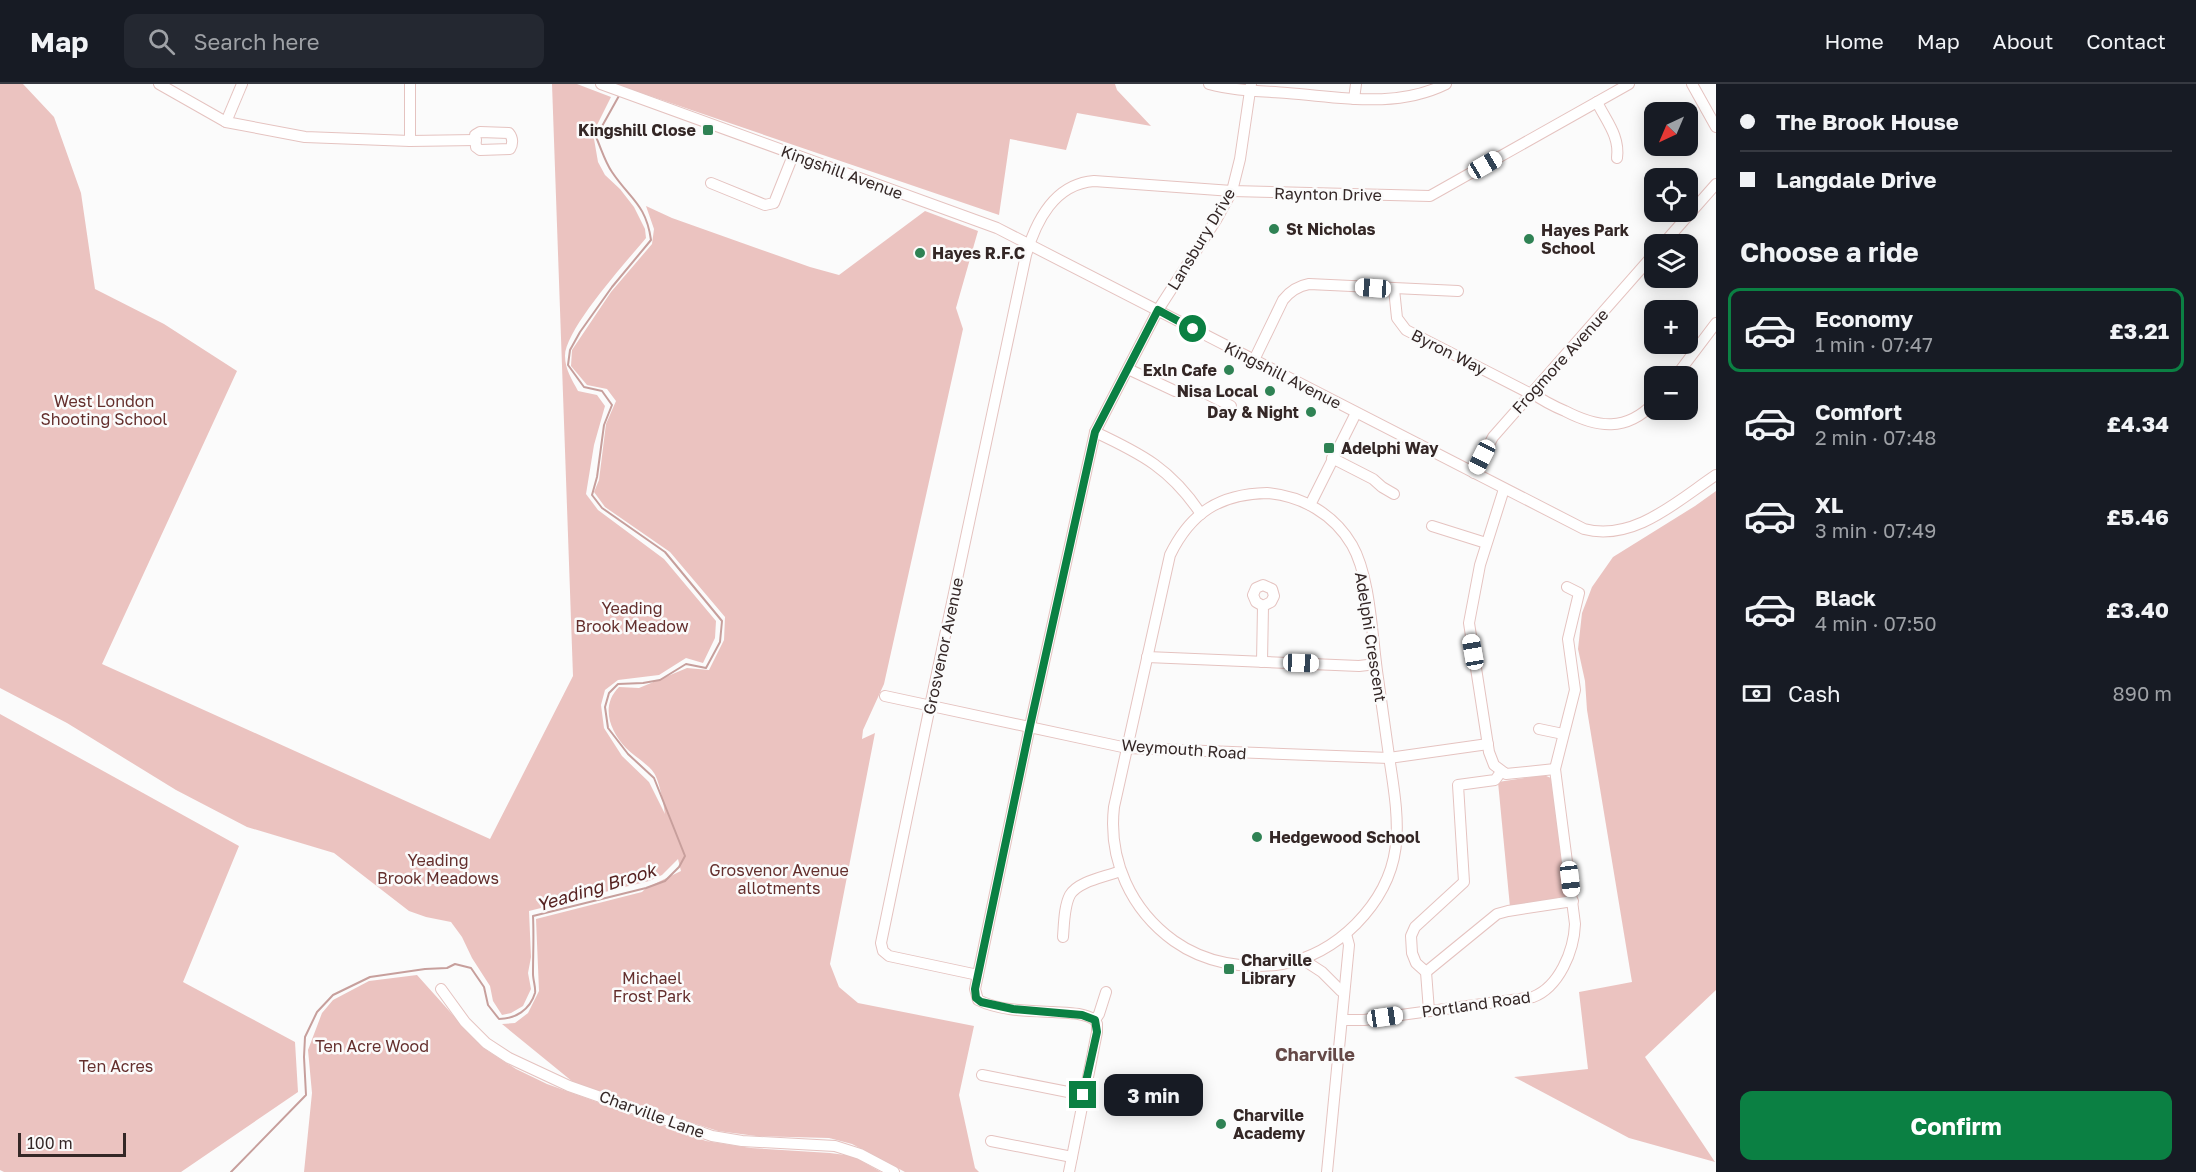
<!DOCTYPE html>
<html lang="en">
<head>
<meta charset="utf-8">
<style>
	body { margin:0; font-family:"Golos Text",sans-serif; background:#242831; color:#f1f3f6; height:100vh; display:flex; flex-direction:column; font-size:22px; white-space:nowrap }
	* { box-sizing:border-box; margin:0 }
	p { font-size:20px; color:#9ea1a6 }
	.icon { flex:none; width:33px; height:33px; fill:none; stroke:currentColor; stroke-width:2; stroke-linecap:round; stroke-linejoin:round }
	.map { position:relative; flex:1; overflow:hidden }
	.sheet { display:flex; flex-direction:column; background:#171b24; width:480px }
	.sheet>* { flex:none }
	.top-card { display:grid; align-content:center; height:132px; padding:0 24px; background:#171b24 }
	.needle { width:39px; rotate:224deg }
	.tools { position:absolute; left:1644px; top:18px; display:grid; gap:12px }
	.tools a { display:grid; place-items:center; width:54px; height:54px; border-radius:12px; background:#171b24; box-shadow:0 3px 15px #0003; font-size:30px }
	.scale { position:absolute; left:18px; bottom:15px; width:108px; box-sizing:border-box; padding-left:6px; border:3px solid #342726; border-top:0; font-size:16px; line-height:21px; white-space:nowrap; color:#342726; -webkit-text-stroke:4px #fbfbfb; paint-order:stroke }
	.end { position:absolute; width:27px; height:27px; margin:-14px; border:8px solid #0b8043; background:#fff; box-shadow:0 0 0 3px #fff }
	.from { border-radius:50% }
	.bubble { position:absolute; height:42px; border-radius:12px; background:#171b24; box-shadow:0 3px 15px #0003; font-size:20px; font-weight:700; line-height:42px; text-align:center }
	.car { position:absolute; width:18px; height:36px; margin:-18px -9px; border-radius:8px; box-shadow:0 0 4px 2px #0007; background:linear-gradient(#fff 24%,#345 0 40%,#fff 0 76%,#345 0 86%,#fff 0) }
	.top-card b { display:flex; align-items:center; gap:21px; height:57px; font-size:22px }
	.top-card b+b { border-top:2px solid #363941 }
	.top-card i { width:15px; height:15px; background:#f1f3f6 }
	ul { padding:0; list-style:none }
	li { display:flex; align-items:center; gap:18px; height:84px; margin:0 12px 9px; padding:0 12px; border:3px solid transparent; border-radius:12px }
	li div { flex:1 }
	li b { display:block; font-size:22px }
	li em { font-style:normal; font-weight:700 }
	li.on { border-color:#0b8043 }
	li>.icon { width:54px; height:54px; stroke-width:1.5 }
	h2 { padding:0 24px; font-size:27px; line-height:72px }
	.pay { display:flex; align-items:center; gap:15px; height:66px; padding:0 24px; font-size:22px }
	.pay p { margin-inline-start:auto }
	.primary-button { display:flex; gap:12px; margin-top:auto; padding:12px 24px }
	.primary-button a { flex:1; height:69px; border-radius:12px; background:#0b8043; color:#fff; font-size:24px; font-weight:700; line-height:69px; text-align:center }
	header { display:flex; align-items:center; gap:36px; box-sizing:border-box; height:84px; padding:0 30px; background:#171b24; border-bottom:2px solid #363941 }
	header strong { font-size:28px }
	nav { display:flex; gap:33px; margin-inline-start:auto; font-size:21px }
	.search { width:420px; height:54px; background:#242831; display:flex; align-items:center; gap:15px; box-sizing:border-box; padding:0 21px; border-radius:12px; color:#9ea1a6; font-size:22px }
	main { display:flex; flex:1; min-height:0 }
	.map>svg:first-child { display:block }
	.green { fill:#ebc3c0 }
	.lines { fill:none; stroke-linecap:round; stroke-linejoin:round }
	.stream { stroke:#c79f9c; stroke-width:2 }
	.minor-casing { stroke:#e5c3c0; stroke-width:12 }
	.minor { stroke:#fff; stroke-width:10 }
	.route { stroke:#0b8043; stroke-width:8 }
	.poi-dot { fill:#2f8254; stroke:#fbfbfb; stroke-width:2 }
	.labels { text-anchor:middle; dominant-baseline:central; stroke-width:5; stroke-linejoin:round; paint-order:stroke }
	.poi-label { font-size:16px; font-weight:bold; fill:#342726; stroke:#fbfbfb; text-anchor:start }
	.street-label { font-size:16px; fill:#342726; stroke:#fbfbfb }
	.park-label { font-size:16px; fill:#642f2d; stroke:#fbfbfb }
	.water-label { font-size:18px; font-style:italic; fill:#562221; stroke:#fbfbfb }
	.neighbourhood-label { font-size:18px; font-weight:bold; fill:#654947; stroke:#fbfbfb }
</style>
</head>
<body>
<header>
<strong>Map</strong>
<div class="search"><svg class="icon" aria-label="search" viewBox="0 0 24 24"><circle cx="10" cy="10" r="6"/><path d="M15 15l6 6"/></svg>Search here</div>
<nav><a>Home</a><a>Map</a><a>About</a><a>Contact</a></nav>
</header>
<main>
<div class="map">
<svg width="1716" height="1088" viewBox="0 0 1716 1088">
	<rect width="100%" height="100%" fill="#fbfbfb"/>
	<!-- green -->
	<g class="green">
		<path d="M 0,0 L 23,0 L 54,33 L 81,109 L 95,205 L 164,240 L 237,287 L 102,580 L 490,755 L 573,592 L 552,0 L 577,0 L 611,13 L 593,49 L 598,78 L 605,91 L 620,105 L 634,123 L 645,145 L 646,154 C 627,177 565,245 565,272 C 565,285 572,296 578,307 L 597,311 L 605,322 L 594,361 L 586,410 L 598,426 L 664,475 L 716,537 L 715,554 L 703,579 L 686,574 L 659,591 L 618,596 L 605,606 L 601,621 L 604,644 L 622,672 L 649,698 L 665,730 C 664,721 659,696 654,689 C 648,680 635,673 626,664 C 610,647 600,622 619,603 L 639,604 L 687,584 L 709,586 L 724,556 L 725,533 L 670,468 L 605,423 L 594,408 L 599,396 L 606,340 L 616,317 L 607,305 L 587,301 L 571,282 L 572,266 L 611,208 L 652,160 L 654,145 L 646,122 L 672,134 L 810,183 L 839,191 L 925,127 L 978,147 L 956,224 L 963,245 L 884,600 L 863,646 L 862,655 L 875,649 L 830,880 L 839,903 L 858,919 L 974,942 L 959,1011 L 975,1084 L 979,1088 L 905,1088 L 852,1060 L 829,1054 L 756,1052 L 718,1047 L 635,1021 L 610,1015 L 573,998 L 502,940 L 515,939 L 528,929 L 539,907 L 536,835 L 642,808 L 646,804 L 681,787 L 678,775 L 662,791 L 649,797 L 529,827 L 531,873 L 528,889 L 531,905 L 523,922 L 511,929 L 502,931 L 493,917 L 490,902 L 472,874 L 462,853 L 451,838 L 426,833 L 409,827 L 334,769 L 247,743 L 176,706 L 67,639 L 0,604 Z"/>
		<path d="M 615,0 L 1115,0 L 1117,6 L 1151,42 L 1077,29 L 1066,66 L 1010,55 L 999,131 Z"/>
		<path d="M 1716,407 L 1716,906 L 1645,973 L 1715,1078 L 1629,1054 L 1514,993 L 1588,985 L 1579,908 L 1632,898 L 1587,626 L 1585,597 L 1578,565 L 1582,529 L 1592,503 L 1613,473 L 1695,422 Z"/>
		<path d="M 0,630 L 239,762 L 183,898 L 295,958 L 298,1008 L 181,1088 L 4,1088 L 0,1086 Z"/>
		<path d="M 1544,691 L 1551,694 L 1569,810 L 1563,815 L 1510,823 L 1498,698 Z"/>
		<path d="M 417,891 L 469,949 L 488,967 L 516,985 L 547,1000 L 706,1057 L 751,1064 L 830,1069 L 853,1072 L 881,1088 L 304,1088 L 312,1009 L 308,966 L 322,929 L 333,916 L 369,897 Z"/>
	</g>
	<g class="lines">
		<!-- stream -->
		<path class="stream" d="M 231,1088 L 306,1011 L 304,973 L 305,953 L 317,928 L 333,911 L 370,893 L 425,885 L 447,884 L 455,880 L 471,884 L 484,903 L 488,921 L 499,935 C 515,935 530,926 535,909 C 536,904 533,896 533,890 C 533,871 534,852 533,832 L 646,804 L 665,797 L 679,783 L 685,772 L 654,694 L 628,670 L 608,644 L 605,623 L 609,609 L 618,600 L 643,599 L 660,596 L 686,580 L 706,584 L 720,558 L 722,537 L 665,468 L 602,424 L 592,411 L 597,393 L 604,341 L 612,321 L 602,307 L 584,303 L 568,281 L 570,266 L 580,248 L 612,203 L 651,156 C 646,120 630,115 612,88 C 605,78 601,64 596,53 L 620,10"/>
		<!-- minor casing -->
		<g class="minor-casing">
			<g id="minor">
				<path d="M 159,0 L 226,38 L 305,53 L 410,57 L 476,56"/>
				<path d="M 601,0 L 997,144 L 1584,445 C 1634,458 1677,417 1716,391"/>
				<path d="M 1209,0 C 1234,7 1262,7 1287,9 C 1341,13 1395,25 1446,0"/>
				<path d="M 1692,0 L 1716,43"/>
				<path d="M 1354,15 L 1356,0"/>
				<path d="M 1597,18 C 1606,37 1620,52 1617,74"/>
				<path d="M 226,38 L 242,0"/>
				<path d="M 480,48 L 509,49 C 513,54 513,60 510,65 L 480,66 L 476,63 L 475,51 Z"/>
				<path d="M 410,57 L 410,0"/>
				<path d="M 711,99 L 765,121 L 774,119 L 794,69"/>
				<path d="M 1663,160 L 1716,100"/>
				<path d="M 1394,205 L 1397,234 L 1406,246 L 1531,310"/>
				<path d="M 1254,276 L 1283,216 C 1290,207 1298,202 1309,200 L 1458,207"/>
				<path d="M 1128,285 L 1175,307 L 1205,309 L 1231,322"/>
				<path d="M 1676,292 L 1716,239"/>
				<path d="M 1532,309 C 1542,316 1553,322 1565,327 C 1598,344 1626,348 1654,319"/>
				<path d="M 1095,348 C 1142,370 1171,385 1201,430"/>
				<path d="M 1332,374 L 1373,395 L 1382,403 L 1394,410"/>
				<path d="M 1474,389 L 1493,353 L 1654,170"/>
				<path d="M 1504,405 L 1480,481 L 1469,539 L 1489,668 L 1494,681 L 1506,690 L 1555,685"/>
				<path d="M 1267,409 C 1302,412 1334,430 1352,461 C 1371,494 1372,556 1378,594 C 1382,623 1386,651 1390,679 C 1400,743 1406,789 1356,840 C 1336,860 1310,875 1282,880 C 1245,886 1205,879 1174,857 C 1131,826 1108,776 1114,723 L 1170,471 C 1191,428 1220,410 1267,409 Z"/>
				<path d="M 1310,421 L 1356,329"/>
				<path d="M 1432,442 L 1486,459"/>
				<path d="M 1147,573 L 1359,582 L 1376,580"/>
				<path d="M 1262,578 L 1263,522 L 1256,518 L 1253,511 L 1256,504 L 1263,501 L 1272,505 L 1274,512 L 1271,518 L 1263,522"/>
				<path d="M 885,612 L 1127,664 L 1389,674 L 1488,660"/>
				<path d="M 1539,645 L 1563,650"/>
				<path d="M 1063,853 C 1064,841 1064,822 1070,811 C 1078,797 1106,793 1120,787"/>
				<path d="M 1302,875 L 1322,888 L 1341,907 L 1344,908"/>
				<path d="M 1426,888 L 1497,830 L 1508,827 L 1573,817"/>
				<path d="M 978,891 L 889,872 L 883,867 L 881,859 L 930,622 L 1026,171 C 1036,137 1054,100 1094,97 L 1232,107 L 1430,112 L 1629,0"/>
				<path d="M 441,905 L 465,938 L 486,959 L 509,974 L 569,1002 L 712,1052 L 742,1057 L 835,1062 L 860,1070 L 894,1088"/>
				<path d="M 1429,927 L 1426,888 L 1416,879 L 1412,869 L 1411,852 L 1415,843 L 1464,798 L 1458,701 L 1495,696 L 1501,688"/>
				<path d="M 1095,936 C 1083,928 1066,929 1053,928 C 1029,927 1000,927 978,916 L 975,905 L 1030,642 L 1095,348 L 1158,226 L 1216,136 L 1232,107 L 1240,75 L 1251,0"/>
				<path d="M 1342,936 L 1364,936 L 1533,913 C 1559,903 1574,867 1575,840 L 1555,685 L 1575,606 L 1568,555 L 1579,509 L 1567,503"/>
				<path d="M 982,991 L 1083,1011"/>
				<path d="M 991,1057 L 1072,1073"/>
				<path d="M 1069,1088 L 1097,948 L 1097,940 L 1095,936 L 1099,930 L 1106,908"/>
				<path d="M 1327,1088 L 1349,861 L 1346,850"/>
			</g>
		</g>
		<!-- minor -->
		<use href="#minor" class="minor"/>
	</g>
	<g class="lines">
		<!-- route -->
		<path class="route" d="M 1083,1011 L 1097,948 L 1095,936 L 1082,931 L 1013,925 L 981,918 L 976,914 L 975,905 L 1030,642 L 1095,348 L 1158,226 L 1193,245"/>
	</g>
	<!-- markers -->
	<g class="poi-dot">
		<rect x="702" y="40" width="12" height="12" rx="3"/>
		<circle cx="1274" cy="145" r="6"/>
		<circle cx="1529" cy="155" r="6"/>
		<circle cx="920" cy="169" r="6"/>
		<circle cx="1229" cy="286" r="6"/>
		<circle cx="1270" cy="307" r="6"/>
		<circle cx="1311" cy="328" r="6"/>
		<rect x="1323" y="358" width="12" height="12" rx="3"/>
		<circle cx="1257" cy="753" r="6"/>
		<rect x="1223" y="879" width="12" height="12" rx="3"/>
		<circle cx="1221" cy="1040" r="6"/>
	</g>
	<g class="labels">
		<!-- poi labels -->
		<g class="poi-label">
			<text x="696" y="46" text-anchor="end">Kingshill Close</text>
			<text x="1286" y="145">St Nicholas</text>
			<text x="1541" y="146">Hayes Park<tspan x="1541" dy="18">School</tspan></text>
			<text x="932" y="169">Hayes R.F.C</text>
			<text x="1217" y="286" text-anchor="end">Exln Cafe</text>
			<text x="1258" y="307" text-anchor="end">Nisa Local</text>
			<text x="1299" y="328" text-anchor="end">Day &amp; Night</text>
			<text x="1341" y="364">Adelphi Way</text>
			<text x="1269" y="753">Hedgewood School</text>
			<text x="1241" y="876">Charville<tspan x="1241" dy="18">Library</tspan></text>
			<text x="1233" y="1031">Charville<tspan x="1233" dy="18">Academy</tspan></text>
		</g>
		<!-- street labels -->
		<g class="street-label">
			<text transform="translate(842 88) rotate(20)">Kingshill Avenue</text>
			<text transform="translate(1328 110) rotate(1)">Raynton Drive</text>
			<text transform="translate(1201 155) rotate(-59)">Lansbury Drive</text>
			<text transform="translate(1449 268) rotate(27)">Byron Way</text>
			<text transform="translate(1560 277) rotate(-48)">Frogmore Avenue</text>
			<text transform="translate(1283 291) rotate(27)">Kingshill Avenue</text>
			<text transform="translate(1371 553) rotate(81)">Adelphi Crescent</text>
			<text transform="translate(943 562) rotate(-78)">Grosvenor Avenue</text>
			<text transform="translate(1184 665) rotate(4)">Weymouth Road</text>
			<text transform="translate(1476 920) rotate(-8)">Portland Road</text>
			<text transform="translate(652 1030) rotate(20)">Charville Lane</text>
		</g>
		<!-- park labels -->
		<g class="park-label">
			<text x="104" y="317">West London<tspan x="104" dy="18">Shooting School</tspan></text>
			<text x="632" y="524">Yeading<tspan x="632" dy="18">Brook Meadow</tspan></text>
			<text x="438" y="776">Yeading<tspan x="438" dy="18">Brook Meadows</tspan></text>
			<text x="779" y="786">Grosvenor Avenue<tspan x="779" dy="18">allotments</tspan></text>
			<text x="652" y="894">Michael<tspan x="652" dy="18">Frost Park</tspan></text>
			<text x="372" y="962">Ten Acre Wood</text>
			<text x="116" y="982">Ten Acres</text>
		</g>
		<!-- water labels -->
		<g class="water-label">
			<text transform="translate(596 803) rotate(-17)">Yeading Brook</text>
		</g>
		<!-- neighbourhood labels -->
		<g class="neighbourhood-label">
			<text x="1315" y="970">Charville</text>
		</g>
	</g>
</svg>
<div class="tools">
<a><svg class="needle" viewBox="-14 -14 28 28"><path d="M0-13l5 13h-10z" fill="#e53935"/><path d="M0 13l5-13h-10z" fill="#9ea1a6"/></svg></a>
<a><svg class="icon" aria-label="locate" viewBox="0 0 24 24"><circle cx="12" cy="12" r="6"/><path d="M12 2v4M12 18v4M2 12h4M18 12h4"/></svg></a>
<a><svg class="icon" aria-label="layers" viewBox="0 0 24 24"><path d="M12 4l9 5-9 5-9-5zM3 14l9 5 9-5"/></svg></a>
<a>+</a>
<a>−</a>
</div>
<div class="scale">100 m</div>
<i class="end from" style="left:1193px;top:245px"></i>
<i class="end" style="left:1083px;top:1011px"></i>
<div class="bubble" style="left:1104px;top:990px;width:99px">3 min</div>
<i class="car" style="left:1485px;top:81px;rotate:60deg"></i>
<i class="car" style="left:1373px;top:204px;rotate:274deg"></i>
<i class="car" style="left:1482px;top:373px;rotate:207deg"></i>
<i class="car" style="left:1473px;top:568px;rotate:350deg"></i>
<i class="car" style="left:1301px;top:579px;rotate:92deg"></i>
<i class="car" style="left:1570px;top:795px;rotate:173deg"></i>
<i class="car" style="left:1385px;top:933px;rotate:82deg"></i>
</div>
<section class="sheet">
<div class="top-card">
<b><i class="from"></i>The Brook House</b>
<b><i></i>Langdale Drive</b>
</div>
<h2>Choose a ride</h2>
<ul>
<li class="on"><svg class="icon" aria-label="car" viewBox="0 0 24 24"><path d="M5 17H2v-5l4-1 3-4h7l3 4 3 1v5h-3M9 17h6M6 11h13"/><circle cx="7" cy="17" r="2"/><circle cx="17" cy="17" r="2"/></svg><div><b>Economy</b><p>1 min · 07:47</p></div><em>£3.21</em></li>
<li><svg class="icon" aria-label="car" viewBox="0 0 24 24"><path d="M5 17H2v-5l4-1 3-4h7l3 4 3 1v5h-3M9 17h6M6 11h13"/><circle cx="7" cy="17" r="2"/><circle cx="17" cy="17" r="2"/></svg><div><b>Comfort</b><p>2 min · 07:48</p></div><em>£4.34</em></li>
<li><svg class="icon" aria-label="car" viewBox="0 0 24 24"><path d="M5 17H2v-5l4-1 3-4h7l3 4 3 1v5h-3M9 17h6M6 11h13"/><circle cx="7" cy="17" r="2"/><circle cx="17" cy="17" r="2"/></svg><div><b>XL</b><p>3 min · 07:49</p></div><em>£5.46</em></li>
<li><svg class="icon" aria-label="car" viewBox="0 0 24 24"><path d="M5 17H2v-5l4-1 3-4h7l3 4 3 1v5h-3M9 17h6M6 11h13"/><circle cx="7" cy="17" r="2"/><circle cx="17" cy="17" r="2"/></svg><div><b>Black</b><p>4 min · 07:50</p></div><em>£3.40</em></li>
</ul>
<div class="pay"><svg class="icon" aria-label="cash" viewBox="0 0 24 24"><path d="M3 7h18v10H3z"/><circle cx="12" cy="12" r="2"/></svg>Cash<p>890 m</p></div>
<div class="primary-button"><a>Confirm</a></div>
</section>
</main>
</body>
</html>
